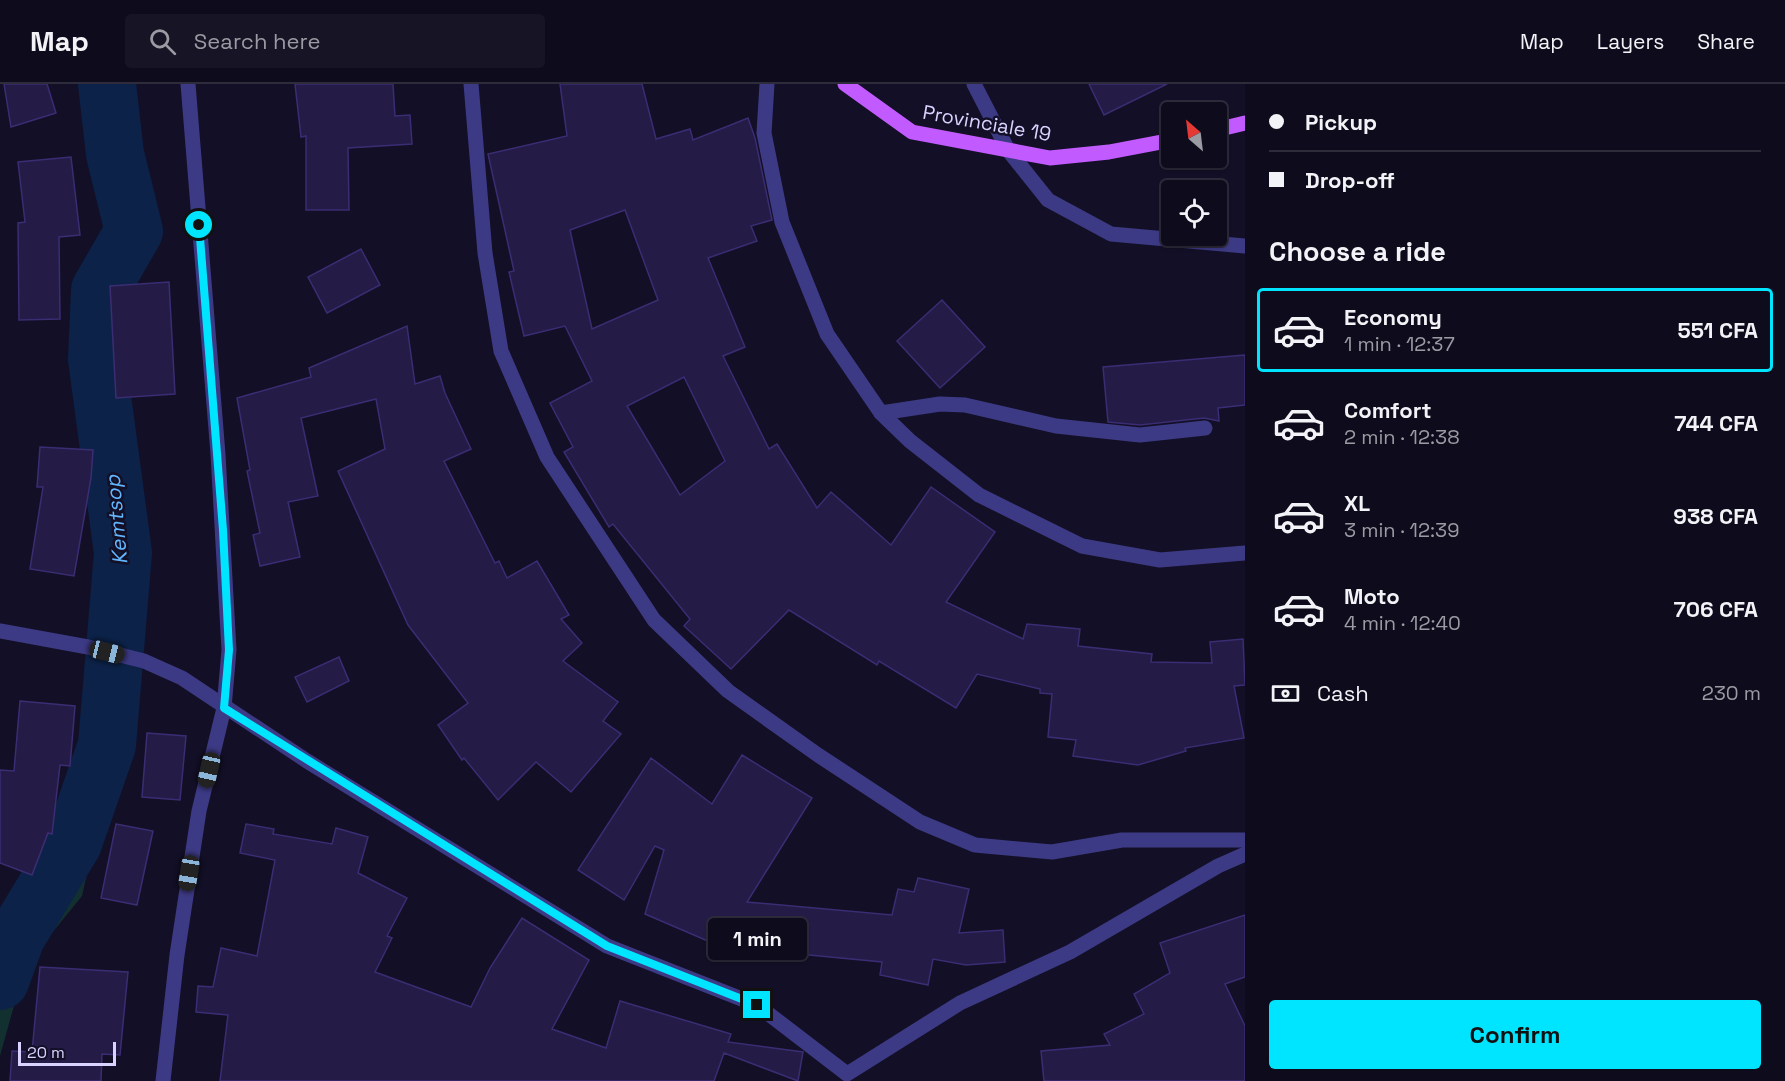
<!DOCTYPE html>
<html lang="en">
<head>
<meta charset="utf-8">
<style>
	body { margin:0; font-family:"Space Grotesk",sans-serif; background:#171425; color:#f1f3f6; height:100vh; display:flex; flex-direction:column; font-size:22px; white-space:nowrap }
	* { box-sizing:border-box; margin:0 }
	p { font-size:20px; color:#9b9ba3 }
	.icon { flex:none; width:33px; height:33px; fill:none; stroke:currentColor; stroke-width:2; stroke-linecap:round; stroke-linejoin:round }
	.map { position:relative; flex:1; overflow:hidden }
	.side { display:flex; flex-direction:column; background:#0e0b1c; width:540px }
	.side>* { flex:none }
	.banner { display:grid; align-content:center; height:132px; padding:0 24px; background:#0e0b1c }
	.needle { width:39px; rotate:332deg }
	.controls { position:absolute; left:1161px; top:18px; display:grid; gap:12px }
	.controls a { display:grid; place-items:center; width:66px; height:66px; border-radius:6px; background:#0e0b1c; box-shadow:0 2px 4px #0004,0 0 0 2px #2e2b3b; font-size:30px }
	.scale { position:absolute; left:18px; bottom:15px; width:98px; box-sizing:border-box; padding-left:6px; border:3px solid #d9d4ff; border-top:0; font-size:16px; line-height:21px; white-space:nowrap; color:#d9d4ff; -webkit-text-stroke:4px #130f26; paint-order:stroke }
	.end { position:absolute; width:27px; height:27px; margin:-14px; border:8px solid #00e5ff; background:#111; box-shadow:0 0 0 3px #111 }
	.from { border-radius:50% }
	.bubble { position:absolute; height:42px; border-radius:6px; background:#0e0b1c; box-shadow:0 2px 4px #0004,0 0 0 2px #2e2b3b; font-size:20px; font-weight:600; line-height:42px; text-align:center }
	.car { position:absolute; width:18px; height:36px; margin:-18px -9px; border-radius:8px; box-shadow:0 0 4px 2px #0007; background:linear-gradient(#222 24%,#8ab4d8 0 40%,#222 0 76%,#8ab4d8 0 86%,#222 0) }
	.banner b { display:flex; align-items:center; gap:21px; height:57px; font-size:22px }
	.banner b+b { border-top:2px solid #2e2b3b }
	.banner i { width:15px; height:15px; background:#f1f3f6 }
	ul { padding:0; list-style:none }
	li { display:flex; align-items:center; gap:18px; height:84px; margin:0 12px 9px; padding:0 12px; border:3px solid transparent; border-radius:6px }
	li div { flex:1 }
	li b { display:block; font-size:22px }
	li em { font-style:normal; font-weight:600 }
	li.current { border-color:#00e5ff }
	li>.icon { width:54px; height:54px; stroke-width:1.5 }
	h2 { padding:0 24px; font-size:27px; line-height:72px }
	.pay { display:flex; align-items:center; gap:15px; height:66px; padding:0 24px; font-size:22px }
	.pay p { margin-inline-start:auto }
	.primary-button { display:flex; gap:12px; margin-top:auto; padding:12px 24px }
	.primary-button a { flex:1; height:69px; border-radius:6px; background:#00e5ff; color:#111; font-size:24px; font-weight:600; line-height:69px; text-align:center }
	header { display:flex; align-items:center; gap:36px; box-sizing:border-box; height:84px; padding:0 30px; background:#0e0b1c; border-bottom:2px solid #2e2b3b }
	header strong { font-size:28px }
	nav { display:flex; gap:33px; margin-inline-start:auto; font-size:21px }
	.search { width:420px; height:54px; background:#171425; display:flex; align-items:center; gap:15px; box-sizing:border-box; padding:0 21px; border-radius:6px; color:#9b9ba3; font-size:22px }
	main { display:flex; flex:1; min-height:0 }
	.map>svg:first-child { display:block }
	.green { fill:#12302f }
	.lines { fill:none; stroke-linecap:round; stroke-linejoin:round }
	.river { stroke:#0c2248; stroke-width:58 }
	.building { fill:#241b47; stroke:#3b2d73; stroke-width:1.5; fill-rule:evenodd }
	.minor { stroke:#3d3a85; stroke-width:15 }
	.tertiary { stroke:#3d3a85; stroke-width:15 }
	.primary { stroke:#c25bff; stroke-width:15 }
	.route { stroke:#00e5ff; stroke-width:8 }
	.labels { text-anchor:middle; dominant-baseline:central; stroke-width:5; stroke-linejoin:round; paint-order:stroke }
	.street-label { font-size:20px; fill:#d9d4ff; stroke:#130f26 }
	.water-label { font-size:21px; font-style:italic; fill:#62b6ff; stroke:#130f26 }
</style>
</head>
<body>
<header>
<strong>Map</strong>
<div class="search"><svg class="icon" aria-label="search" viewBox="0 0 24 24"><circle cx="10" cy="10" r="6"/><path d="M15 15l6 6"/></svg>Search here</div>
<nav><a>Map</a><a>Layers</a><a>Share</a></nav>
</header>
<main>
<div class="map">
<svg width="1245" height="997" viewBox="0 0 1245 997">
	<rect width="100%" height="100%" fill="#130f26"/>
	<!-- green -->
	<path class="green" d="M 96,593 L 128,608 L 82,812 L 25,882 L 0,972 L 0,838 L 43,792 Z"/>
	<g class="lines">
		<!-- river -->
		<path class="river" d="M 0,897 L 16,853 L 73,759 L 107,661 L 123,469 L 97,275 L 100,206 L 134,147 L 115,70 L 107,0"/>
	</g>
	<!-- building -->
	<g class="building">
		<path d="M 4,0 L 47,0 L 56,29 L 11,43 Z"/>
		<path d="M 295,0 L 393,0 L 395,32 L 410,31 L 412,60 L 348,64 L 349,126 L 306,126 L 306,52 L 301,53 Z"/>
		<path d="M 560,0 L 642,0 L 656,55 L 690,45 L 693,56 L 748,34 L 755,54 L 772,136 L 751,142 L 757,157 L 708,174 L 745,263 L 723,272 L 769,365 L 777,360 L 817,424 L 831,408 L 891,461 L 931,403 L 995,448 L 946,518 L 1023,555 L 1027,540 L 1080,545 L 1078,562 L 1152,570 L 1151,578 L 1212,579 L 1210,558 L 1243,555 L 1245,601 L 1234,602 L 1244,654 L 1185,664 L 1186,667 L 1138,681 L 1073,672 L 1076,656 L 1048,653 L 1052,610 L 1040,609 L 1040,605 L 977,590 L 956,624 L 879,577 L 877,581 L 789,526 L 731,585 L 684,542 L 690,535 L 613,440 L 609,443 L 564,368 L 573,363 L 550,319 L 592,297 L 565,242 L 524,252 L 509,188 L 514,187 L 488,70 L 567,52 ZM 625,126 L 658,216 L 592,245 L 570,146 ZM 684,293 L 725,377 L 680,411 L 627,322 Z"/>
		<path d="M 1089,0 L 1167,0 L 1104,31 Z"/>
		<path d="M 71,73 L 80,151 L 59,153 L 60,235 L 19,236 L 18,139 L 25,138 L 18,78 Z"/>
		<path d="M 361,165 L 380,201 L 327,229 L 308,193 Z"/>
		<path d="M 169,198 L 175,310 L 116,314 L 110,202 Z"/>
		<path d="M 942,216 L 985,263 L 940,304 L 897,257 Z"/>
		<path d="M 407,242 L 415,300 L 440,292 L 445,309 L 471,365 L 444,377 L 495,479 L 499,477 L 507,494 L 537,477 L 569,531 L 561,535 L 582,559 L 563,577 L 618,618 L 603,637 L 621,650 L 571,708 L 536,678 L 498,716 L 464,674 L 462,676 L 438,641 L 468,619 L 408,541 L 338,387 L 385,365 L 376,315 L 301,334 L 318,412 L 288,418 L 300,473 L 260,482 L 253,451 L 260,449 L 247,387 L 250,386 L 237,314 L 311,293 L 309,284 Z"/>
		<path d="M 1245,271 L 1245,321 L 1218,324 L 1219,337 L 1204,334 L 1140,341 L 1108,338 L 1103,283 Z"/>
		<path d="M 40,363 L 93,366 L 91,394 L 74,492 L 30,485 L 43,403 L 37,403 Z"/>
		<path d="M 339,573 L 349,597 L 307,618 L 295,593 Z"/>
		<path d="M 20,617 L 75,622 L 70,682 L 60,681 L 52,750 L 48,749 L 32,791 L 0,779 L 0,686 L 14,687 Z"/>
		<path d="M 147,649 L 186,652 L 180,716 L 142,713 Z"/>
		<path d="M 742,671 L 812,714 L 747,818 L 892,831 L 898,805 L 914,808 L 918,794 L 969,805 L 959,849 L 1003,846 L 1005,878 L 966,881 L 933,875 L 928,901 L 880,891 L 882,878 L 756,866 L 752,876 L 645,830 L 664,766 L 655,762 L 624,816 L 578,786 L 651,674 L 712,720 Z"/>
		<path d="M 116,740 L 153,747 L 137,821 L 101,814 Z"/>
		<path d="M 246,740 L 274,745 L 273,750 L 332,760 L 336,744 L 368,753 L 358,789 L 407,814 L 387,852 L 392,854 L 375,888 L 471,923 L 490,884 L 522,834 L 589,876 L 552,945 L 606,964 L 620,917 L 731,950 L 728,958 L 803,968 L 798,997 L 724,969 L 714,997 L 220,997 L 228,931 L 196,928 L 198,902 L 213,903 L 221,864 L 257,872 L 275,776 L 240,769 Z"/>
		<path d="M 1245,831 L 1245,893 L 1225,900 L 1245,942 L 1245,997 L 1044,997 L 1041,967 L 1110,961 L 1104,950 L 1144,930 L 1134,910 L 1170,889 L 1160,859 Z"/>
		<path d="M 40,883 L 128,888 L 120,971 L 102,970 L 101,997 L 10,997 L 12,967 L 32,968 Z"/>
	</g>
	<g class="lines">
		<!-- minor -->
		<g class="minor">
			<path d="M 471,0 L 485,169 L 501,267 L 547,373 L 654,536 L 728,607 L 818,671 L 920,738 L 975,761 L 1052,768 L 1122,756 L 1245,756"/>
			<path d="M 767,0 L 764,49 L 782,138 L 827,250 L 881,329 L 910,357 L 979,411 L 1082,462 L 1160,476 L 1245,469"/>
			<path d="M 974,0 L 1008,66"/>
			<path d="M 881,329 L 940,320 L 965,321 L 1056,342 L 1140,351 L 1205,344"/>
			<path d="M 0,547 L 88,563 L 144,577 L 182,594 L 307,677 L 607,862 L 757,921 L 847,990 L 960,919 L 1070,868 L 1218,782 L 1245,770"/>
			<path d="M 163,997 L 177,871 L 199,727 L 224,624 L 229,566 L 218,370 L 188,0"/>
		</g>
		<!-- tertiary -->
		<path class="tertiary" d="M 1008,66 L 1048,116 L 1111,150 L 1245,162"/>
		<!-- primary -->
		<g class="primary">
			<path d="M 845,0 L 912,48 L 1050,74 L 1109,68 L 1172,56"/>
			<path d="M 1216,46 L 1245,39"/>
		</g>
	</g>
	<g class="lines">
		<!-- route -->
		<path class="route" d="M 199,141 L 223,446 L 229,566 L 224,624 L 607,862 L 757,921"/>
	</g>
	<g class="labels">
		<!-- street labels -->
		<g class="street-label">
			<text transform="translate(987 39) rotate(10)">Provinciale 19</text>
		</g>
		<!-- water labels -->
		<g class="water-label">
			<text transform="translate(116 436) rotate(-95)">Kemtsop</text>
		</g>
	</g>
</svg>
<div class="controls">
<a><svg class="needle" viewBox="-14 -14 28 28"><path d="M0-13l5 13h-10z" fill="#e53935"/><path d="M0 13l5-13h-10z" fill="#9b9ba3"/></svg></a>
<a><svg class="icon" aria-label="locate" viewBox="0 0 24 24"><circle cx="12" cy="12" r="6"/><path d="M12 2v4M12 18v4M2 12h4M18 12h4"/></svg></a>
</div>
<div class="scale">20 m</div>
<i class="end from" style="left:199px;top:141px"></i>
<i class="end" style="left:757px;top:921px"></i>
<div class="bubble" style="left:708px;top:834px;width:99px">1 min</div>
<i class="car" style="left:107px;top:568px;rotate:104deg"></i>
<i class="car" style="left:209px;top:686px;rotate:193deg"></i>
<i class="car" style="left:189px;top:789px;rotate:189deg"></i>
</div>
<section class="side">
<div class="banner">
<b><i class="from"></i>Pickup</b>
<b><i></i>Drop-off</b>
</div>
<h2>Choose a ride</h2>
<ul>
<li class="current"><svg class="icon" aria-label="car" viewBox="0 0 24 24"><path d="M5 17H2v-5l4-1 3-4h7l3 4 3 1v5h-3M9 17h6M6 11h13"/><circle cx="7" cy="17" r="2"/><circle cx="17" cy="17" r="2"/></svg><div><b>Economy</b><p>1 min · 12:37</p></div><em>551 CFA</em></li>
<li><svg class="icon" aria-label="car" viewBox="0 0 24 24"><path d="M5 17H2v-5l4-1 3-4h7l3 4 3 1v5h-3M9 17h6M6 11h13"/><circle cx="7" cy="17" r="2"/><circle cx="17" cy="17" r="2"/></svg><div><b>Comfort</b><p>2 min · 12:38</p></div><em>744 CFA</em></li>
<li><svg class="icon" aria-label="car" viewBox="0 0 24 24"><path d="M5 17H2v-5l4-1 3-4h7l3 4 3 1v5h-3M9 17h6M6 11h13"/><circle cx="7" cy="17" r="2"/><circle cx="17" cy="17" r="2"/></svg><div><b>XL</b><p>3 min · 12:39</p></div><em>938 CFA</em></li>
<li><svg class="icon" aria-label="car" viewBox="0 0 24 24"><path d="M5 17H2v-5l4-1 3-4h7l3 4 3 1v5h-3M9 17h6M6 11h13"/><circle cx="7" cy="17" r="2"/><circle cx="17" cy="17" r="2"/></svg><div><b>Moto</b><p>4 min · 12:40</p></div><em>706 CFA</em></li>
</ul>
<div class="pay"><svg class="icon" aria-label="cash" viewBox="0 0 24 24"><path d="M3 7h18v10H3z"/><circle cx="12" cy="12" r="2"/></svg>Cash<p>230 m</p></div>
<div class="primary-button"><a>Confirm</a></div>
</section>
</main>
</body>
</html>
